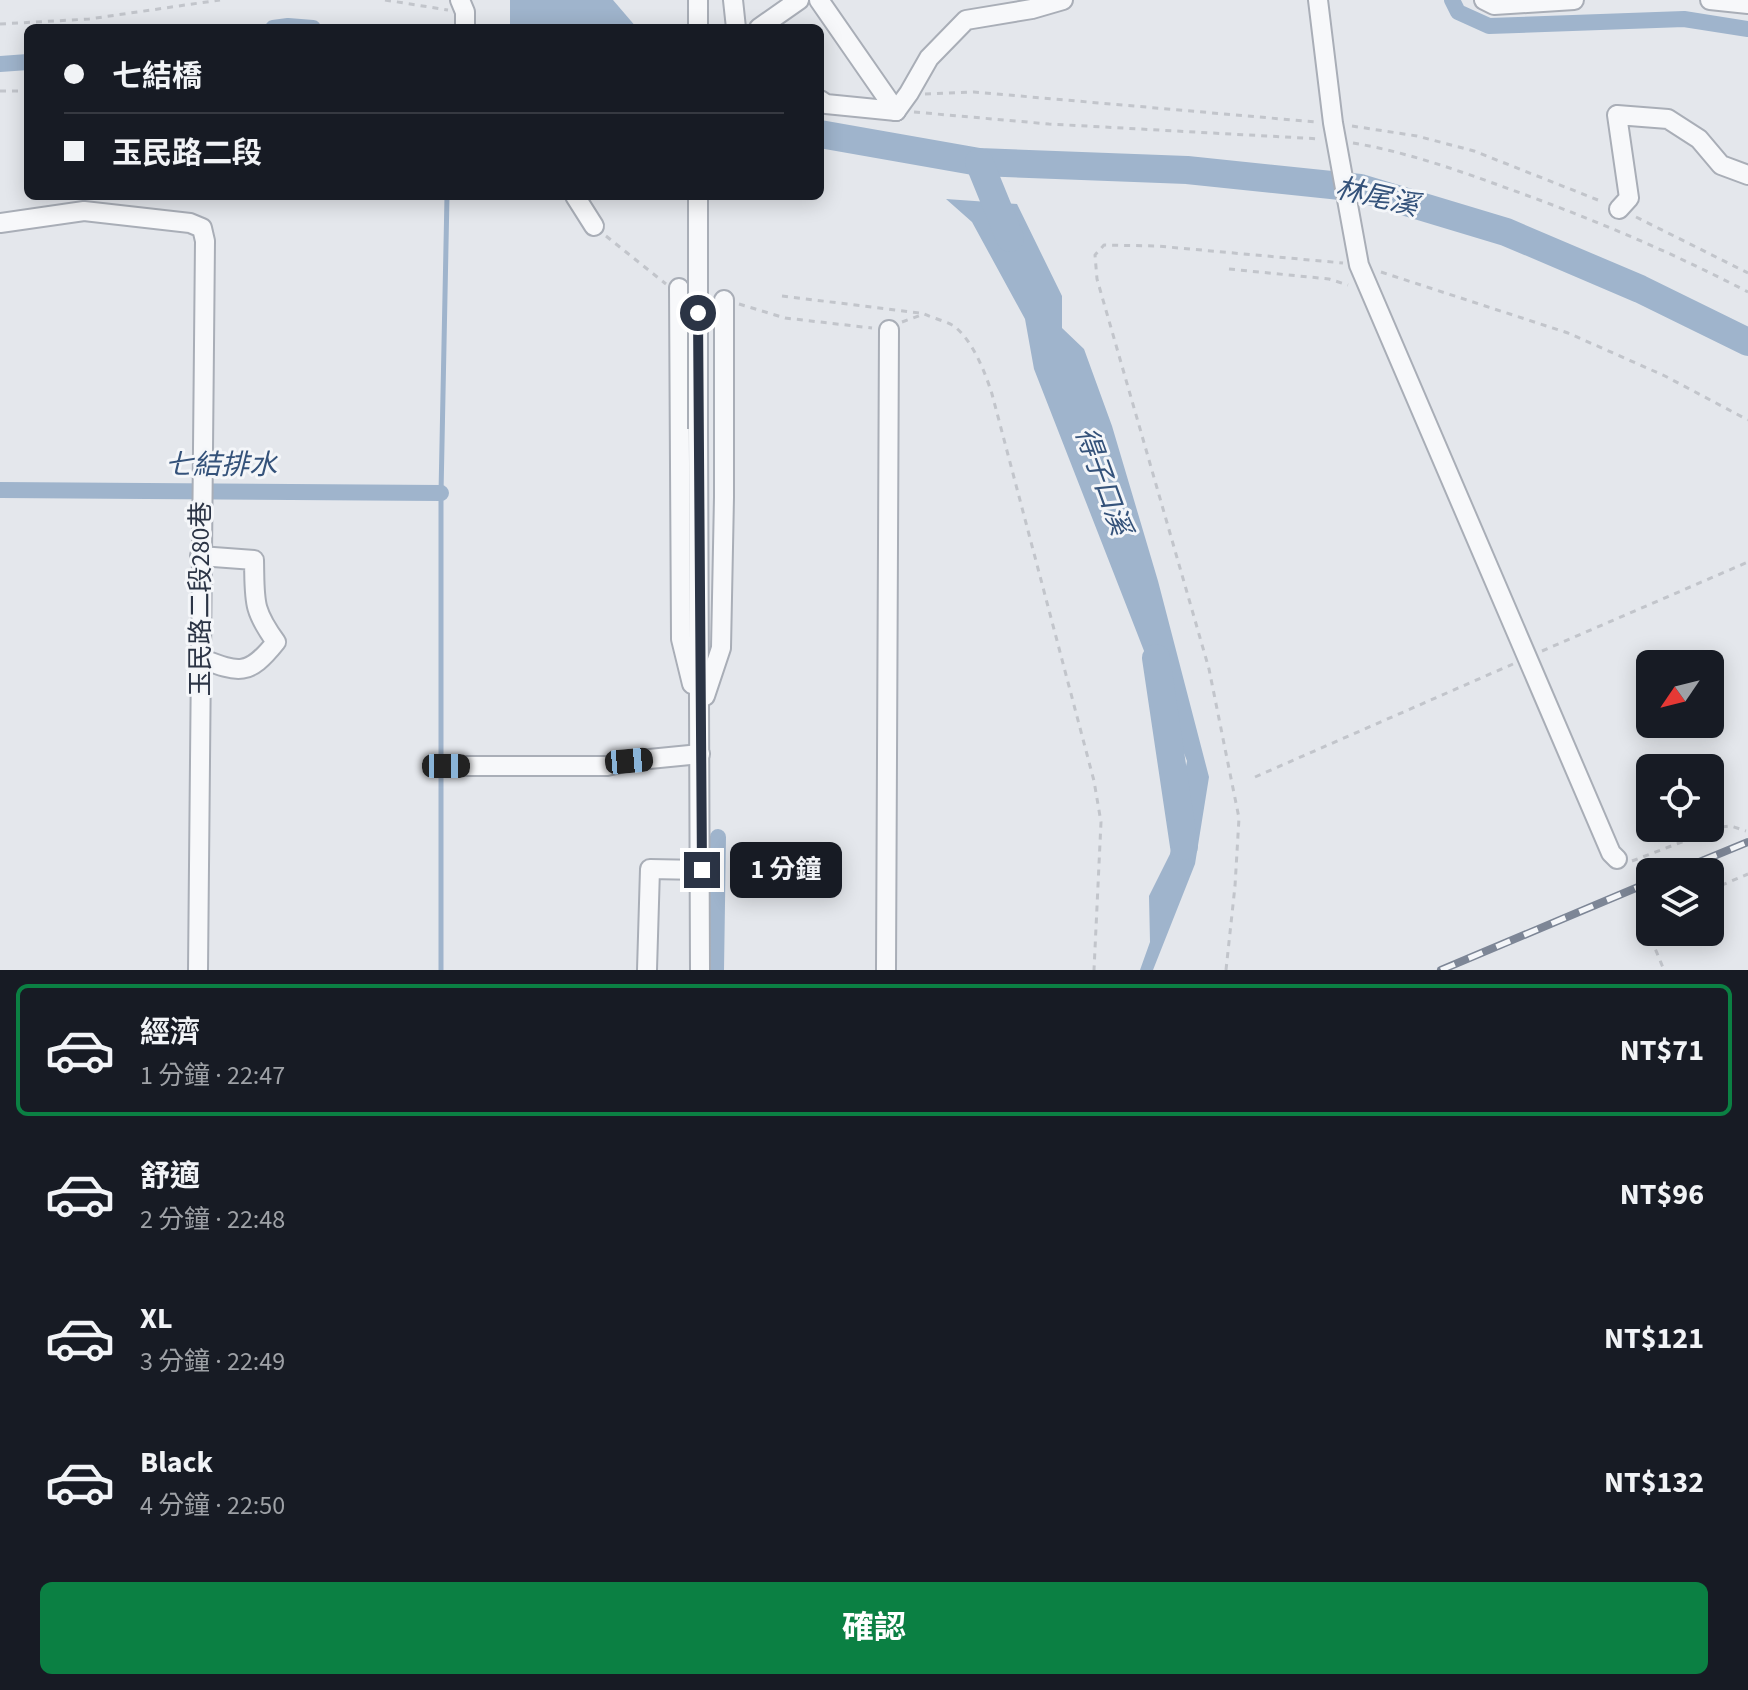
<!DOCTYPE html>
<html lang="zh-TW">
<head>
<meta charset="utf-8">
<style>
	body { margin:0; font-family:"Source Sans 3","Noto Sans TC",sans-serif; background:#242831; color:#f1f3f6; height:100vh; display:flex; flex-direction:column; font-size:30px; white-space:nowrap }
	* { box-sizing:border-box; margin:0 }
	p { font-size:26px; color:#9ea1a6 }
	.icon { flex:none; width:44px; height:44px; fill:none; stroke:currentColor; stroke-width:2; stroke-linecap:round; stroke-linejoin:round }
	.map { position:relative; height:970px; overflow:hidden }
	.sheet { display:flex; flex-direction:column; background:#171b24; flex:1 }
	.sheet>* { flex:none }
	.hud { position:absolute; left:24px; top:24px; width:800px; height:176px; border-radius:12px; box-shadow:0 4px 20px #0003; display:grid; align-content:center; height:176px; padding:0 40px; background:#171b24 }
	.needle { width:52px; rotate:235deg }
	.fabs { position:absolute; left:1636px; top:650px; display:grid; gap:16px }
	.fabs a { display:grid; place-items:center; width:88px; height:88px; border-radius:12px; background:#171b24; box-shadow:0 4px 20px #0003; font-size:40px }
	.end { position:absolute; width:36px; height:36px; margin:-18px; border:10px solid #2b3445; background:#fff; box-shadow:0 0 0 4px #fff }
	.from { border-radius:50% }
	.bubble { position:absolute; height:56px; border-radius:12px; background:#171b24; box-shadow:0 4px 20px #0003; font-size:26px; font-weight:700; line-height:56px; text-align:center }
	.car { position:absolute; width:24px; height:48px; margin:-24px -12px; border-radius:10px; box-shadow:0 0 6px 2px #0007; background:linear-gradient(#222 24%,#8ab4d8 0 40%,#222 0 76%,#8ab4d8 0 86%,#222 0) }
	.hud b { display:flex; align-items:center; gap:28px; height:76px; font-size:30px }
	.hud b+b { border-top:2px solid #363941 }
	.hud i { width:20px; height:20px; background:#f1f3f6 }
	ul { padding:14px 0 0; list-style:none }
	li { display:flex; align-items:center; gap:24px; height:132px; margin:0 16px 12px; padding:0 24px; border:4px solid transparent; border-radius:12px }
	li div { flex:1 }
	li b { display:block; font-size:30px }
	li em { font-style:normal; font-weight:700 }
	li.on { border-color:#0b8043 }
	li>.icon { width:72px; height:72px; stroke-width:1.5 }
	.action { display:flex; gap:16px; margin-top:auto; padding:16px 40px }
	.action a { flex:1; height:92px; border-radius:12px; background:#0b8043; color:#fff; font-size:32px; font-weight:700; line-height:92px; text-align:center }
	.map>svg:first-child { display:block }
	.water { fill:#9fb4cc }
	.lines { fill:none; stroke-linecap:round; stroke-linejoin:round }
	.stream { stroke:#9fb4cc; stroke-width:5 }
	.canal { stroke:#9fb4cc; stroke-width:16 }
	.river { stroke:#9fb4cc; stroke-width:28 }
	.minor-casing { stroke:#a9aeb7; stroke-width:22 }
	.path { stroke:#c2c5cb; stroke-width:3; stroke-dasharray:6 6; stroke-linecap:butt }
	.minor { stroke:#f7f8fa; stroke-width:18 }
	.rail-casing { stroke:#7d8696; stroke-width:8 }
	.rail { stroke:#f4f6f9; stroke-width:5; stroke-dasharray:15; stroke-linecap:butt }
	.minor-bridge-casing { stroke:#a9aeb7; stroke-width:22; stroke-linecap:butt }
	.minor-bridge { stroke:#f7f8fa; stroke-width:18 }
	.route { stroke:#2b3445; stroke-width:10 }
	.labels { text-anchor:middle; dominant-baseline:central; stroke-width:6; stroke-linejoin:round; paint-order:stroke }
	.street-label { font-size:26px; fill:#2b3445; stroke:#f4f6f9 }
	.water-label { font-size:28px; font-style:italic; fill:#34527a; stroke:#f4f6f9 }
</style>
</head>
<body>
<div class="map">
<svg width="1748" height="970" viewBox="0 0 1748 970">
	<rect width="100%" height="100%" fill="#e4e7ec"/>
	<!-- water -->
	<g class="water">
		<path d="M 510,0 L 613,0 L 637,28 L 510,28 Z"/>
		<path d="M 946,199 L 1017,204 L 1062,296 L 1062,328 L 1084,349 L 1112,426 L 1158,581 L 1209,777 L 1195,864 L 1153,970 L 1140,970 L 1150,942 L 1149,896 L 1170,854 L 1187,761 L 1034,369 L 1025,319 L 972,222 Z"/>
	</g>
	<g class="lines">
		<!-- stream -->
		<path class="stream" d="M 441,970 L 441,493 L 447,196"/>
		<!-- canal -->
		<g class="canal">
			<path d="M 1452,0 L 1458,12 L 1489,26 L 1684,19 L 1748,29"/>
			<path d="M 273,28 L 288,26 L 313,28"/>
			<path d="M 0,64 L 28,62"/>
			<path d="M 0,490 L 441,493"/>
			<path d="M 716,970 L 718,837"/>
		</g>
		<!-- river -->
		<g class="river">
			<path d="M 820,134 L 979,162 L 1187,170 L 1360,188 L 1506,232 L 1640,289 L 1748,342"/>
			<path d="M 979,162 L 1010,238"/>
			<path d="M 1156,658 L 1184,846"/>
		</g>
		<!-- minor casing -->
		<g class="minor-casing">
			<g id="minor">
				<path d="M 460,0 L 465,12 L 465,28"/>
				<path d="M 698,0 L 698,28"/>
				<path d="M 733,0 L 736,28"/>
				<path d="M 819,0 L 896,111"/>
				<path d="M 1318,0 L 1333,123 L 1359,265 L 1611,853 L 1617,859"/>
				<path d="M 1484,0 L 1494,5 L 1574,0"/>
				<path d="M 1710,0 L 1748,4"/>
				<path d="M 759,28 L 799,0"/>
				<path d="M 820,100 L 826,104 L 896,111"/>
				<path d="M 896,111 L 909,93 L 929,58 L 966,20 L 1032,9 L 1063,0"/>
				<path d="M 575,196 L 594,226"/>
				<path d="M 1619,209 L 1629,198 L 1617,115 L 1668,119 L 1699,139 L 1721,165 L 1748,175"/>
				<path d="M 0,223 L 84,211 L 190,223 L 202,228 L 205,241 L 198,970"/>
				<path d="M 679,288 L 681,639 L 692,684"/>
				<path d="M 698,429 L 700,970"/>
				<path d="M 200,658 C 239,673 248,677 276,642 C 252,609 255,601 254,560 L 200,556"/>
				<path d="M 705,696 L 721,648 L 724,497 L 724,300"/>
				<path d="M 446,766 L 607,766 L 629,761 L 700,754"/>
				<path d="M 647,970 L 650,869 L 702,870"/>
				<path d="M 886,970 L 889,330"/>
			</g>
		</g>
		<!-- path -->
		<g class="path">
			<path d="M 385,0 L 448,10"/>
			<path d="M 0,24 L 89,19 L 220,0"/>
			<path d="M 0,91 L 28,91"/>
			<path d="M 925,94 L 974,92 L 1316,122"/>
			<path d="M 914,112 L 1049,124 L 1321,139"/>
			<path d="M 1352,126 L 1417,136 L 1474,151 L 1603,202"/>
			<path d="M 1353,143 C 1407,152 1460,171 1512,190 C 1593,219 1671,252 1748,292"/>
			<path d="M 1636,217 L 1748,273"/>
			<path d="M 606,236 L 666,284"/>
			<path d="M 1229,269 L 1329,279 L 1348,285"/>
			<path d="M 1381,272 L 1568,333 L 1665,376 L 1748,420"/>
			<path d="M 782,296 L 920,313"/>
			<path d="M 739,304 L 785,318 L 872,328"/>
			<path d="M 902,322 L 924,314 C 933,318 945,321 954,326 C 973,341 985,372 992,394 L 1094,781 L 1101,822 L 1094,970"/>
			<path d="M 1542,651 L 1748,562"/>
			<path d="M 1255,777 L 1513,664"/>
			<path d="M 1632,861 L 1721,827 L 1731,826 L 1746,831"/>
			<path d="M 1710,890 L 1748,874"/>
			<path d="M 1650,917 L 1647,919 L 1647,929 L 1664,970"/>
			<path d="M 1226,970 L 1235,886 L 1239,818 L 1209,669 L 1097,279 L 1095,255 L 1104,245 L 1157,246 L 1343,263"/>
		</g>
		<!-- minor -->
		<use href="#minor" class="minor"/>
		<!-- rail casing -->
		<g class="rail-casing">
			<g id="rail">
				<path d="M 1675,872 L 1748,842"/>
				<path d="M 1441,970 L 1650,882"/>
			</g>
		</g>
		<!-- rail -->
		<use href="#rail" class="rail"/>
		<!-- minor-bridge casing -->
		<g class="minor-bridge-casing">
			<path id="minor-bridge" d="M 698,429 L 698,196"/>
		</g>
		<!-- minor-bridge -->
		<use href="#minor-bridge" class="minor-bridge"/>
	</g>
	<g class="lines">
		<!-- route -->
		<path class="route" d="M 698,313 L 702,870"/>
	</g>
	<g class="labels">
		<!-- street labels -->
		<g class="street-label">
			<text transform="translate(200 599) rotate(-90)">玉民路二段280巷</text>
		</g>
		<!-- water labels -->
		<g class="water-label">
			<text transform="translate(1377 197) rotate(13)">林尾溪</text>
			<text x="221" y="465">七結排水</text>
			<text transform="translate(1103 481) rotate(70)">得子口溪</text>
		</g>
	</g>
</svg>
<div class="fabs">
<a><svg class="needle" viewBox="-14 -14 28 28"><path d="M0-13l5 13h-10z" fill="#e53935"/><path d="M0 13l5-13h-10z" fill="#9ea1a6"/></svg></a>
<a><svg class="icon" aria-label="locate" viewBox="0 0 24 24"><circle cx="12" cy="12" r="6"/><path d="M12 2v4M12 18v4M2 12h4M18 12h4"/></svg></a>
<a><svg class="icon" aria-label="layers" viewBox="0 0 24 24"><path d="M12 4l9 5-9 5-9-5zM3 14l9 5 9-5"/></svg></a>
</div>
<i class="end from" style="left:698px;top:313px"></i>
<i class="end" style="left:702px;top:870px"></i>
<div class="bubble" style="left:730px;top:842px;width:112px">1 分鐘</div>
<i class="car" style="left:629px;top:761px;rotate:85deg"></i>
<i class="car" style="left:446px;top:766px;rotate:90deg"></i>
<div class="hud">
<b><i class="from"></i>七結橋</b>
<b><i></i>玉民路二段</b>
</div>
</div>
<section class="sheet">
<ul>
<li class="on"><svg class="icon" aria-label="car" viewBox="0 0 24 24"><path d="M5 17H2v-5l4-1 3-4h7l3 4 3 1v5h-3M9 17h6M6 11h13"/><circle cx="7" cy="17" r="2"/><circle cx="17" cy="17" r="2"/></svg><div><b>經濟</b><p>1 分鐘 · 22:47</p></div><em>NT$71</em></li>
<li><svg class="icon" aria-label="car" viewBox="0 0 24 24"><path d="M5 17H2v-5l4-1 3-4h7l3 4 3 1v5h-3M9 17h6M6 11h13"/><circle cx="7" cy="17" r="2"/><circle cx="17" cy="17" r="2"/></svg><div><b>舒適</b><p>2 分鐘 · 22:48</p></div><em>NT$96</em></li>
<li><svg class="icon" aria-label="car" viewBox="0 0 24 24"><path d="M5 17H2v-5l4-1 3-4h7l3 4 3 1v5h-3M9 17h6M6 11h13"/><circle cx="7" cy="17" r="2"/><circle cx="17" cy="17" r="2"/></svg><div><b>XL</b><p>3 分鐘 · 22:49</p></div><em>NT$121</em></li>
<li><svg class="icon" aria-label="car" viewBox="0 0 24 24"><path d="M5 17H2v-5l4-1 3-4h7l3 4 3 1v5h-3M9 17h6M6 11h13"/><circle cx="7" cy="17" r="2"/><circle cx="17" cy="17" r="2"/></svg><div><b>Black</b><p>4 分鐘 · 22:50</p></div><em>NT$132</em></li>
</ul>
<div class="action"><a>確認</a></div>
</section>
</body>
</html>
